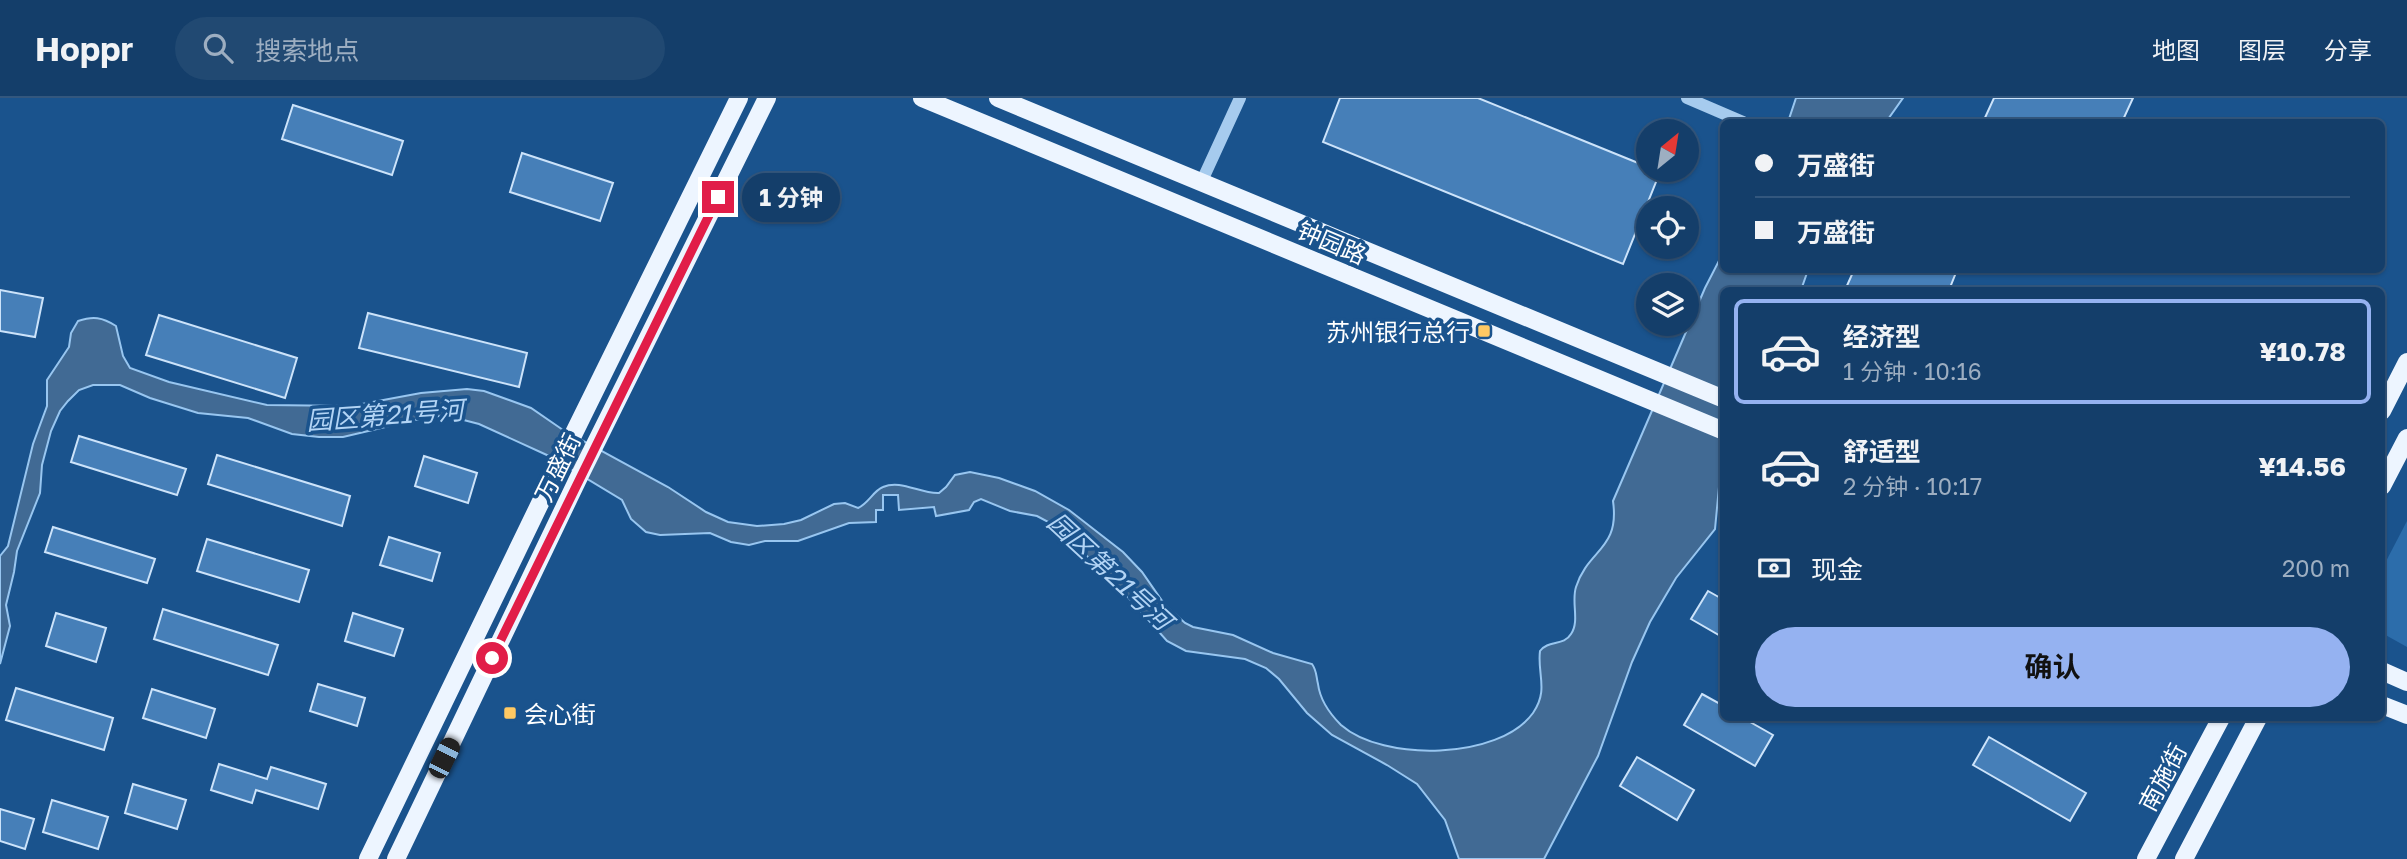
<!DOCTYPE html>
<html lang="zh">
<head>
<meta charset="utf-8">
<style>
	body { margin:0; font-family:"Golos Text","Noto Sans SC",sans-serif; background:#214972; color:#f1f3f6; height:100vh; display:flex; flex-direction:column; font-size:26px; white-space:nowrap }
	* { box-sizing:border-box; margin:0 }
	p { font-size:23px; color:#9daec1 }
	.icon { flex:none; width:38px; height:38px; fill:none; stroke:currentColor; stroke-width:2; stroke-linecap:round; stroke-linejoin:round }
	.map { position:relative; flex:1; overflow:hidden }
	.panel { position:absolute; left:1720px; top:189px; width:665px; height:434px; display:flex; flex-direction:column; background:#143e6a; border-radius:10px; box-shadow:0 2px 5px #0004,0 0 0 2px #33577e }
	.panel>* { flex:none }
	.guide { position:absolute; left:1720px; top:21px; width:665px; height:154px; border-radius:10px; box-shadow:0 2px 5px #0004,0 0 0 2px #33577e; display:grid; align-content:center; height:154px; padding:0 35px; background:#143e6a }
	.needle { width:46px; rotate:30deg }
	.tools { position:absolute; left:1636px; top:21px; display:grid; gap:14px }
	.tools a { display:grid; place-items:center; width:63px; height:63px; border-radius:50%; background:#143e6a; box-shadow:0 2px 5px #0004,0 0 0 2px #33577e; font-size:35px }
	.end { position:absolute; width:32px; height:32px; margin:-16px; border:9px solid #e11d48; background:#fff; box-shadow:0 0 0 4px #fff }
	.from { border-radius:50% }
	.bubble { position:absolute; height:49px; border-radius:24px; background:#143e6a; box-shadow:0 2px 5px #0004,0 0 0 2px #33577e; font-size:23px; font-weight:700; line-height:49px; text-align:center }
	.car { position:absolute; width:21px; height:42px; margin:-21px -10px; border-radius:9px; box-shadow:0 0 5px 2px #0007; background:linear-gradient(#222 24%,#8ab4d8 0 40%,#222 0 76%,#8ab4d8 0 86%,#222 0) }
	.guide b { display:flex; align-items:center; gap:24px; height:66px; font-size:26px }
	.guide b+b { border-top:2px solid #33577e }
	.guide i { width:18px; height:18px; background:#f1f3f6 }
	ul { padding:12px 0 0; list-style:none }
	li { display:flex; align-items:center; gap:21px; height:105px; margin:0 14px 10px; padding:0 21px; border:4px solid transparent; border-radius:10px }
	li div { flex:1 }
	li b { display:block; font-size:26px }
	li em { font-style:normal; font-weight:700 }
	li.on { border-color:#95b2f1 }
	li>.icon { width:63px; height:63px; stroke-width:1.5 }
	.pay { display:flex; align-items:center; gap:18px; height:77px; padding:0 35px; font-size:26px }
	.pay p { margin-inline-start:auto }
	.action { display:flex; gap:14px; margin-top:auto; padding:14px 35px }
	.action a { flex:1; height:80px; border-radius:42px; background:#95b2f1; color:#111; font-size:28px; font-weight:700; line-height:80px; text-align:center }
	header { display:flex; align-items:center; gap:42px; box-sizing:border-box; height:98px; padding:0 35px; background:#143e6a; border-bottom:2px solid #33577e }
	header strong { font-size:33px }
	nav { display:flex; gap:38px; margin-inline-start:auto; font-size:24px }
	.search { width:490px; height:63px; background:#214972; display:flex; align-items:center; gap:18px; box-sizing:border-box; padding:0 24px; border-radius:38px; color:#9daec1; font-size:26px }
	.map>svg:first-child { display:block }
	.green { fill:#2c6dab }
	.water { fill:#416a94; stroke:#98c6f0; stroke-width:2 }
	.building { fill:#467fb8; stroke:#cce3fa; stroke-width:2 }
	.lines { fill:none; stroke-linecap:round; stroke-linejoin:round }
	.minor { stroke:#a6cbee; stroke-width:12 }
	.major { stroke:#edf5ff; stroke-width:18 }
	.route { stroke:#e11d48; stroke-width:9 }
	.poi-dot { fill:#ffc963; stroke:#1a538d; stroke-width:2.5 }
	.labels { text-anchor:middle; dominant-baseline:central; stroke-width:7; stroke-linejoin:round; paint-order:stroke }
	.street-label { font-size:24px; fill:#fff; stroke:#1a538d }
	.poi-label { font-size:24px; fill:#fff; stroke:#1a538d; text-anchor:end }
	.water-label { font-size:26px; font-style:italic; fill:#b2d4f5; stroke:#1a538d }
</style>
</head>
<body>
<header>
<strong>Hoppr</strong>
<div class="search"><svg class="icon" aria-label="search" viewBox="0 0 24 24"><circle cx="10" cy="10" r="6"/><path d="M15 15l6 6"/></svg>搜索地点</div>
<nav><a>地图</a><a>图层</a><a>分享</a></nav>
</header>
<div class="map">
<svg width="2407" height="761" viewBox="0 0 2407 761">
	<rect width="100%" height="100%" fill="#1a538d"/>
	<!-- green -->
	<path class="green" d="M 2407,423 L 2407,549 L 2382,535 L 2382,471 Z"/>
	<!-- water -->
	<g class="water">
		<path d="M 1796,0 L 1903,0 L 1886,24 L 1788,24 Z"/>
		<path d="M 1724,153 L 1724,172 L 1808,172 L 1801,192 L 1724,192 L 1724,381 L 1719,389 L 1715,431 L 1676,480 L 1650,524 L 1632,564 L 1598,658 L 1544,761 L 1459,761 L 1445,722 L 1417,686 L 1387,667 L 1332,637 L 1307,615 L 1279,581 L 1266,570 L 1245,561 L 1186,553 L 1167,543 L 1119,489 L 1056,428 L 1037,418 L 1010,413 L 981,401 L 974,404 L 969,412 L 936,418 L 934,409 L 899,412 L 898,397 L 883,397 L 883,412 L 876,412 L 876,424 L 849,425 L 798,443 L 765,443 L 749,447 L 731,444 L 710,435 L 660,437 L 646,434 L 631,421 L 622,402 L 549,358 L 479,326 L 452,319 L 432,318 L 343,339 L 319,339 L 292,336 L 248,320 L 198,315 L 150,300 L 120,287 L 93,287 L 79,292 L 68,303 L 60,313 L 51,333 L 42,367 L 40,395 L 17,453 L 14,474 L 6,507 L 10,528 L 0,566 L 0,458 L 8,448 L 33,346 L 47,308 L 47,282 L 69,249 L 71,235 L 78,223 C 93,218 102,219 116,228 L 123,258 L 130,270 L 169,284 L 267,307 L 351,308 L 421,295 L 467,291 L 484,293 L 531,310 L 563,332 L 668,389 L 706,414 L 728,424 L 757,428 L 784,426 L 801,422 L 834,406 L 845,405 L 858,410 C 869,405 873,393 883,389 C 901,381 920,396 939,395 L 946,389 L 955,377 L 970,374 L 999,380 L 1035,393 L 1069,412 L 1123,454 L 1142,474 L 1165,507 L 1185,525 L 1193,529 L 1233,537 L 1273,555 L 1312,566 C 1317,573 1316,578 1318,586 C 1320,602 1330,616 1341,627 C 1383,664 1499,662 1533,615 C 1549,592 1537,576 1540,553 C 1548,542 1564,548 1571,536 C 1580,523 1571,504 1576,489 C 1588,451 1620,452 1613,403 L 1705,190 Z"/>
	</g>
	<!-- building -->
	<g class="building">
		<path d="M 1340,0 L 1478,0 L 1648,69 L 1648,72 L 1660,74 L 1623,166 L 1323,44 Z"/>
		<path d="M 1994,0 L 2133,0 L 2122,24 L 1983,24 Z"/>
		<path d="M 293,7 L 403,43 L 392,77 L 282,41 Z"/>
		<path d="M 522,55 L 613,85 L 600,123 L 510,94 Z"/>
		<path d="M 1854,172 L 1957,172 L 1949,192 L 1845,192 Z"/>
		<path d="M 0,192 L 43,200 L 35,239 L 0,233 Z"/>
		<path d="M 368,215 L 527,255 L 519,289 L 359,250 Z"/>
		<path d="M 159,217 L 297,260 L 285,300 L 146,257 Z"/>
		<path d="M 79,338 L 186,371 L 177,397 L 71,364 Z"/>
		<path d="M 217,357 L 350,398 L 342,428 L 208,386 Z"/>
		<path d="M 424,358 L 477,375 L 468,405 L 415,388 Z"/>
		<path d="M 53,429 L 155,461 L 147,485 L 45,454 Z"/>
		<path d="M 389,439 L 440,455 L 432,483 L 380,467 Z"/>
		<path d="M 207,441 L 309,472 L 299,504 L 197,473 Z"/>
		<path d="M 1708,493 L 1724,502 L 1724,540 L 1691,521 Z"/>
		<path d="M 163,511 L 278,547 L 268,577 L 154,541 Z"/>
		<path d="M 56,515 L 106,530 L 96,564 L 46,548 Z"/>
		<path d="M 353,515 L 403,531 L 394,558 L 345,543 Z"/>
		<path d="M 318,586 L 365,600 L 357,628 L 310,613 Z"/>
		<path d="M 16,590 L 113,620 L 104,652 L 6,622 Z"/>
		<path d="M 152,591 L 215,611 L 206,640 L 143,620 Z"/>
		<path d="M 1702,596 L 1724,608 L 1724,620 L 1743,620 L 1773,637 L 1755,668 L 1684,627 Z"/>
		<path d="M 1989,639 L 2086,695 L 2070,723 L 1973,667 Z"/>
		<path d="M 1637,659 L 1694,692 L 1677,722 L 1620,688 Z"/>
		<path d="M 219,666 L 267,681 L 271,669 L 326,686 L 318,711 L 256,692 L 252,705 L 211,692 Z"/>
		<path d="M 133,686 L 186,702 L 177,731 L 125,715 Z"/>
		<path d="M 52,702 L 108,719 L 98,751 L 43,734 Z"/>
		<path d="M 0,711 L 34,721 L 25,751 L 0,743 Z"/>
	</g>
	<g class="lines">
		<!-- minor -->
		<g class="minor">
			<path d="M 1687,0 L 1743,24"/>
			<path d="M 1201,85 L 1240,0"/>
		</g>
		<!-- major -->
		<g class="major">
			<path d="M 922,0 L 1724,333"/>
			<path d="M 998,0 L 1724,301"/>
			<path d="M 2382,313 L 2407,264"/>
			<path d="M 2382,388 L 2407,340"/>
			<path d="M 2382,573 L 2407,584"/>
			<path d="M 2382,607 L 2407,617"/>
			<path d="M 368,761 L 575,333 L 739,0"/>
			<path d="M 396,761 L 578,381 L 767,0"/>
			<path d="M 2146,761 L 2221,620"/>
			<path d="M 2184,761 L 2258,620"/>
		</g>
	</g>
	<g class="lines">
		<!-- route -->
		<path class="route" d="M 492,560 L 718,99"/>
	</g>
	<!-- markers -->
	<g class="poi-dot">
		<rect x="1477" y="226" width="14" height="14" rx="3.5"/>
		<rect x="503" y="608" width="14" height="14" rx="3.5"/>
	</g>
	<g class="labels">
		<!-- street labels -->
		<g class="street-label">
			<text transform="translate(1332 144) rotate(23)">钟园路</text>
			<text transform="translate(557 369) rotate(-64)">万盛街</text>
			<text transform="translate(2162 679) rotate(-62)">南施街</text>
		</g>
		<!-- poi labels -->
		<g class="poi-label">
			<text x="1470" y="233">苏州银行总行</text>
			<text x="524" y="615" text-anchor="start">会心街</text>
		</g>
		<!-- water labels -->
		<g class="water-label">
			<text transform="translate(385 317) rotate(-4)">园区第21号河</text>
			<text transform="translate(1110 473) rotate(43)">园区第21号河</text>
		</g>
	</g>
</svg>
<div class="tools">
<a><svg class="needle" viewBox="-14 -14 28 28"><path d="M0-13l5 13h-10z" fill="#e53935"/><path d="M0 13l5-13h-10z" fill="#9daec1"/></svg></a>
<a><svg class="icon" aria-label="locate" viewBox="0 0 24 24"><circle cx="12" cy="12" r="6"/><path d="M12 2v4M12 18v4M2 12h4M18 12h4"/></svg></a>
<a><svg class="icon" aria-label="layers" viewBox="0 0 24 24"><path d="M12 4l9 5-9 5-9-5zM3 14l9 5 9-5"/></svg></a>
</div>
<i class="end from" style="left:492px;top:560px"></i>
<i class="end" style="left:718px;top:99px"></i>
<div class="bubble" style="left:742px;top:75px;width:98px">1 分钟</div>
<i class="car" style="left:444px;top:660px;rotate:26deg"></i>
<div class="guide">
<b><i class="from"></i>万盛街</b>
<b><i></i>万盛街</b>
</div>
<section class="panel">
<ul>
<li class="on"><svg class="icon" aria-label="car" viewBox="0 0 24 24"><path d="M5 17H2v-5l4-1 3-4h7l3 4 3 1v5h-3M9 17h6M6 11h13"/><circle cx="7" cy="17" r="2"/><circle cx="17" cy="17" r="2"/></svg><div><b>经济型</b><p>1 分钟 · 10:16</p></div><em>¥10.78</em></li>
<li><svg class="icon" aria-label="car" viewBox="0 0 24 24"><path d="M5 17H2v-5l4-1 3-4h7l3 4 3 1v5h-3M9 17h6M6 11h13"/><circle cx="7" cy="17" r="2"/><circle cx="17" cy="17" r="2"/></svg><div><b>舒适型</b><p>2 分钟 · 10:17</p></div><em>¥14.56</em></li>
</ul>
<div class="pay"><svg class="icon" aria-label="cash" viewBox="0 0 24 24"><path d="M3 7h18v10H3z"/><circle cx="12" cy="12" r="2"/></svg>现金<p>200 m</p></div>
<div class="action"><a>确认</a></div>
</section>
</div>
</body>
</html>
